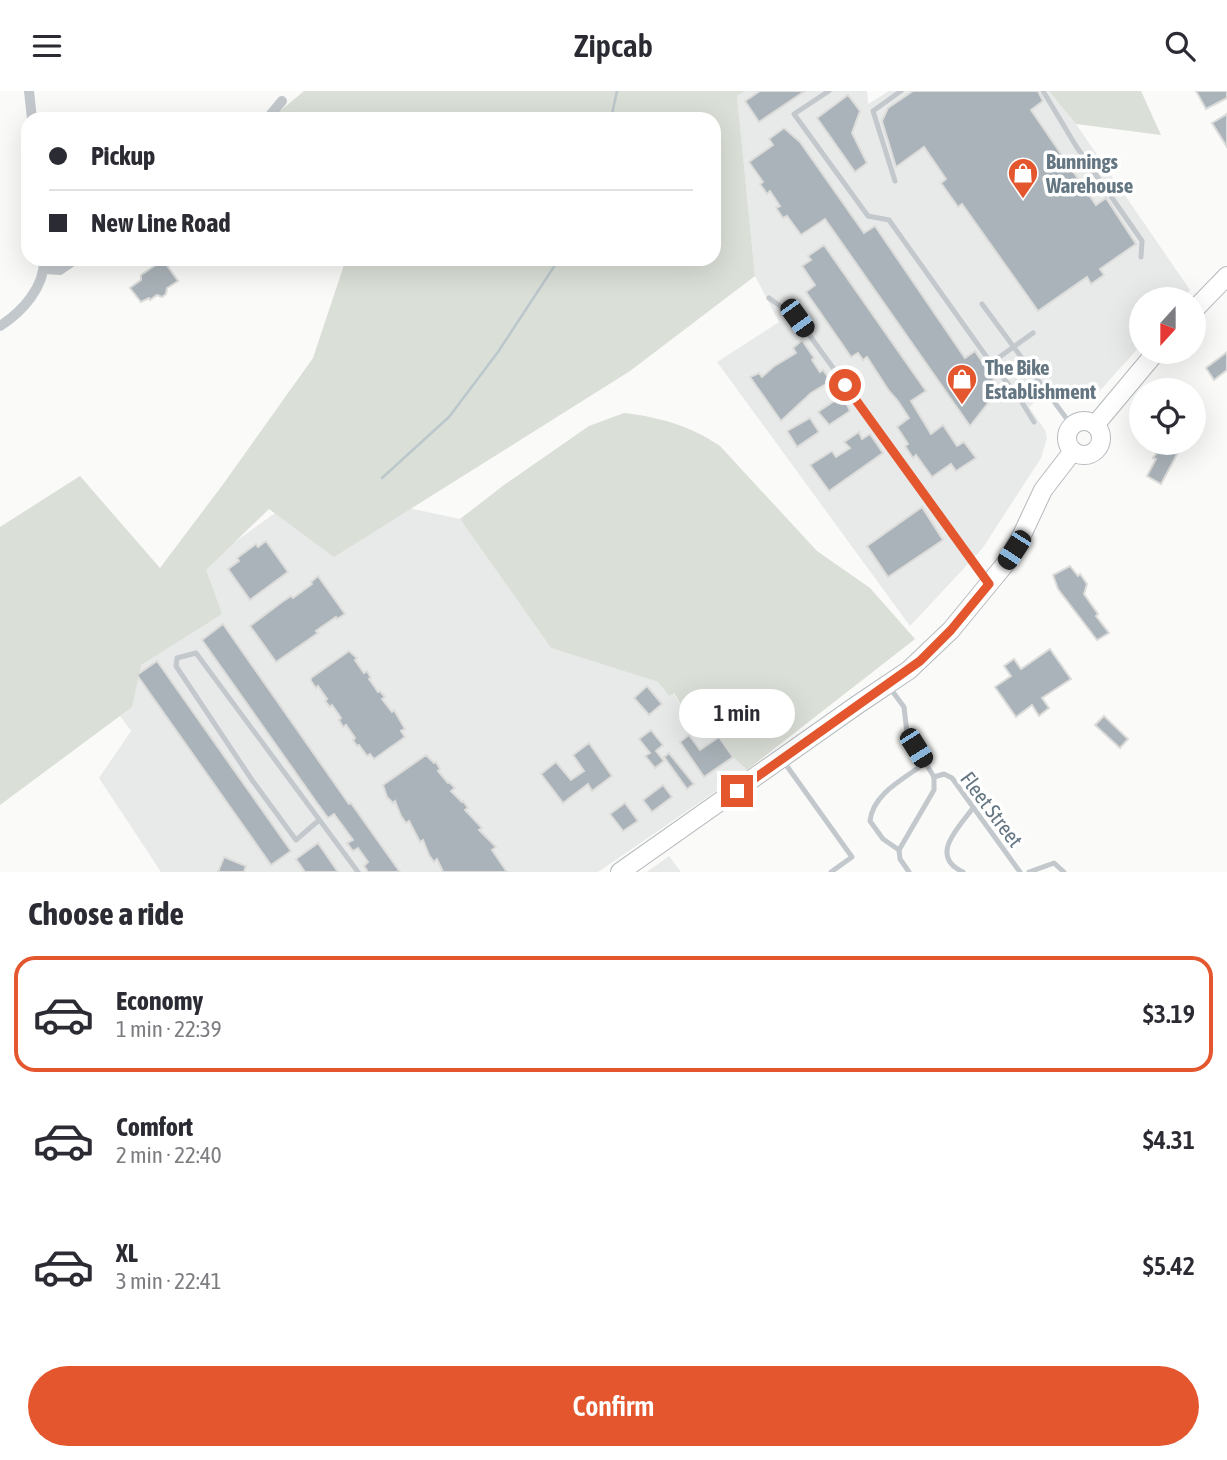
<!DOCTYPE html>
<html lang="en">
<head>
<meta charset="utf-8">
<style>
	body { margin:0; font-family:"Asap Condensed",sans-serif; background:#f7f7f7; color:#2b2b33; height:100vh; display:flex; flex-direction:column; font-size:26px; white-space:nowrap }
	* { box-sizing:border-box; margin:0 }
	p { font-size:23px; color:#7c7c81 }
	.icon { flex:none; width:38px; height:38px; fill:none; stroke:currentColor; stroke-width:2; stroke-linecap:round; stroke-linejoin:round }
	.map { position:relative; height:781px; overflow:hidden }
	.details { display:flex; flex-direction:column; background:#fff; flex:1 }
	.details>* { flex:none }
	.banner { position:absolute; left:21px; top:21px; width:700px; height:154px; border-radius:21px; box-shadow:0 7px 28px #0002; display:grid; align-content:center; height:154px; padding:0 28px; background:#fff }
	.needle { width:46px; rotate:201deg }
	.fabs { position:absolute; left:1129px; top:196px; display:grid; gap:14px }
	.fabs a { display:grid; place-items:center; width:77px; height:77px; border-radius:50%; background:#fff; box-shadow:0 7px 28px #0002; font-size:35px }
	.end { position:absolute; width:32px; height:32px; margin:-16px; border:9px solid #e4572e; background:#fff; box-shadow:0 0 0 4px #fff }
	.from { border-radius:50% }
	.bubble { position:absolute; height:49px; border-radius:24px; background:#fff; box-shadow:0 7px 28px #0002; font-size:23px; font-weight:600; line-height:49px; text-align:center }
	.car { position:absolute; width:21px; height:42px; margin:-21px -10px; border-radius:9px; box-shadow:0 0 5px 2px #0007; background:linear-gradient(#222 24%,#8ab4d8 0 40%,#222 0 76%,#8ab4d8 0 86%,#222 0) }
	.banner b { display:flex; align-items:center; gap:24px; height:66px; font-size:26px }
	.banner b+b { border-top:2px solid #e1e1e2 }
	.banner i { width:18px; height:18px; background:#2b2b33 }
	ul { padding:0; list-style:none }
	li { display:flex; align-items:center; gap:21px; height:116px; margin:0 14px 10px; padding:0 14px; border:4px solid transparent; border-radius:21px }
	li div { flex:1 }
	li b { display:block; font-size:26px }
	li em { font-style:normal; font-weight:600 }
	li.on { border-color:#e4572e }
	li>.icon { width:63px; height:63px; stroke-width:1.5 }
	h2 { padding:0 28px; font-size:32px; line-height:84px }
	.action { display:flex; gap:14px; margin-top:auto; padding:14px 28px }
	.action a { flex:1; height:80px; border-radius:42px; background:#e4572e; color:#fff; font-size:28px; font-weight:600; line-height:80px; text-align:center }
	header { display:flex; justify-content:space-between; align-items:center; height:91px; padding:0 28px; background:#fff; font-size:32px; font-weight:600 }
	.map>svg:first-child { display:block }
	.built { fill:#e8e9e9 }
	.green { fill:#dadfd7 }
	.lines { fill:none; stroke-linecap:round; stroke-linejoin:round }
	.stream { stroke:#bbc7cb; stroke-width:2.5 }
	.building { fill:#aab3b9; stroke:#dcdcda; stroke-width:2 }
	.primary-casing { stroke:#b5babe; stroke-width:20 }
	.service { stroke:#c3c8cc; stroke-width:5 }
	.minor { stroke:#c3c8cc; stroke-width:10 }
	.primary { stroke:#fff; stroke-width:18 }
	.route { stroke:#e4572e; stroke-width:9 }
	.labels { text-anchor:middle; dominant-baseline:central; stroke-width:7; stroke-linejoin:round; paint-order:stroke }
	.poi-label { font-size:21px; font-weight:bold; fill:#657683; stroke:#fff; text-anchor:start }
	.street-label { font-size:21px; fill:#657683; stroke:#fff }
</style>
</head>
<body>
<header><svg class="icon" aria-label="menu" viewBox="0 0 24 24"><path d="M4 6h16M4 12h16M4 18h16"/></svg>Zipcab<svg class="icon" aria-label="search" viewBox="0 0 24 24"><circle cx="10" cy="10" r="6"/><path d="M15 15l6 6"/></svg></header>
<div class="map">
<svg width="1227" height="781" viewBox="0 0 1227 781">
	<rect width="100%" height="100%" fill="#fafaf8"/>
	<!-- built -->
	<g class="built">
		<path d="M 745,0 L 867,0 L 868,13 L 889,0 L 1049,0 L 1076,33 L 1190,199 L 1182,208 L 1141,208 L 1141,254 L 1097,303 L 1088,309 L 1081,309 L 1057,293 L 1029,316 L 1045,339 L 1047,347 L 1041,367 L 982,458 L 910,535 L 717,271 L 779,231 L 755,185 L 737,5 Z"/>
		<path d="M 311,396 L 460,428 L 551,557 L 658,591 L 669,605 L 673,602 L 694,635 L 705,629 L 733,666 L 747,679 L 598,781 L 161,781 L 99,687 L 131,640 L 112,614 L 135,523 Z"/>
		<path d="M 669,765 L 681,781 L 647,781 Z"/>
	</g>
	<!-- green -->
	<g class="green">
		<path d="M 304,0 L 745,0 L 737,5 L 755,185 L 630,280 L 334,466 L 269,418 L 206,479 L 222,523 L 141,574 L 132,616 L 0,714 L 0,436 L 80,385 L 160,477 L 224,392 L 313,267 L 346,168 L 714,168 L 714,28 L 284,28 L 279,21 Z"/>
		<path d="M 1049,0 L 1141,0 L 1161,44 L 1076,33 Z"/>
		<path d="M 624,322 C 659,326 691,335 720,355 L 817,460 L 870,497 L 915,548 L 747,679 L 733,666 L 705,629 L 694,635 L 674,602 L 669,605 L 658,591 L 551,557 L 460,428 L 504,394 L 589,335 Z"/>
	</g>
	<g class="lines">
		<!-- stream -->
		<g class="stream">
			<path d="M 611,28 L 617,0"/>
			<path d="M 382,387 L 449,326 L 498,261 L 559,168"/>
		</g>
	</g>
	<!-- building -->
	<g class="building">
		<path d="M 760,0 L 805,0 L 759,31 L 745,10 Z"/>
		<path d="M 913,0 L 1038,0 L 1043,10 L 1031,19 L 1096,114 L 1106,107 L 1136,153 L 1100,178 L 1104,184 L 1091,193 L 1087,186 L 1038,220 L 962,113 L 958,116 L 941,92 L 946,88 L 924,56 L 896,76 L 882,30 L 888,17 Z"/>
		<path d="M 1196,0 L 1227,0 L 1227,7 L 1206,18 Z"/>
		<path d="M 848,4 L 860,20 L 852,42 L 867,72 L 855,81 L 817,27 Z"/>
		<path d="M 1227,23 L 1227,56 L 1212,32 Z"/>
		<path d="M 784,37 L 800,51 L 864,142 L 875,135 L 965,267 L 975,260 L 998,295 L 994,298 L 999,305 L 989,311 L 970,335 L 825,128 L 801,144 L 787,125 L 783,127 L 776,117 L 780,115 L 770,100 L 767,103 L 760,93 L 763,91 L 749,71 L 773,54 L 769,48 Z"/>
		<path d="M 824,154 L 926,300 L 911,310 L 931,343 L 943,334 L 957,355 L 964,351 L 976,367 L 956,380 L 951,373 L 932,386 L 916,364 L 913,367 L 905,355 L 908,353 L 897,336 L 909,327 L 898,310 L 889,300 L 867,266 L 863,269 L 858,262 L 851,266 L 806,201 L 815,194 L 802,175 L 811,169 L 808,165 Z"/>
		<path d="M 163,169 L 178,190 L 167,197 L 166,203 L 162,206 L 157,204 L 150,209 L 149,207 L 141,211 L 130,197 L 141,189 L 141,184 Z"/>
		<path d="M 802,249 L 814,267 L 812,269 L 820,281 L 823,279 L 831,290 L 811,302 L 781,330 L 750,286 L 759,282 L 762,286 L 773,276 L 796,262 L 793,257 Z"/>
		<path d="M 1227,261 L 1227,279 L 1214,289 L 1206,277 Z"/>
		<path d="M 843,304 L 850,320 L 829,334 L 818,321 Z"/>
		<path d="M 810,327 L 819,341 L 797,356 L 787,340 Z"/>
		<path d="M 859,341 L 862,348 L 870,343 L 883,362 L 829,400 L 810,374 L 832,360 L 836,366 L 850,357 L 844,351 Z"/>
		<path d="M 1164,352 L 1183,352 L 1161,393 L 1147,385 L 1156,368 L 1153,367 Z"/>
		<path d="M 922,416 L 943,449 L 888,486 L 867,455 Z"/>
		<path d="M 266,450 L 288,481 L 250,509 L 228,478 L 239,470 L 237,467 L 256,453 L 258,456 Z"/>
		<path d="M 1070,475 L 1078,485 L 1080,483 L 1087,493 L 1084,503 L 1098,523 L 1096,525 L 1109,542 L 1097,549 L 1058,498 L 1053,484 Z"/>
		<path d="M 318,485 L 345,523 L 337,528 L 336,526 L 316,540 L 318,542 L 276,571 L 250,535 L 282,511 L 291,505 L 293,507 L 312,493 L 311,491 Z"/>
		<path d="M 223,533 L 349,713 L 351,712 L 400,781 L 368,781 L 364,775 L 368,771 L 358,757 L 353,760 L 347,752 L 353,749 L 334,723 L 328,727 L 317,712 L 202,549 Z"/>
		<path d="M 1050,558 L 1071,588 L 1042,607 L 1049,617 L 1039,625 L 1032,614 L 1016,626 L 995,596 L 1011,585 L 1004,575 L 1014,568 L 1021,578 Z"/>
		<path d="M 349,560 L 357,567 L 355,569 L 364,582 L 367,580 L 371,587 L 369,588 L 378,601 L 380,600 L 385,606 L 382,608 L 392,621 L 394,619 L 405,638 L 401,640 L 405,646 L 374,668 L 370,663 L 367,665 L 359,654 L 357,655 L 353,649 L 355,647 L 346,634 L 343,636 L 339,629 L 341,627 L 332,614 L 330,616 L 325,610 L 327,608 L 318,595 L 316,597 L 311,590 L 311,587 Z"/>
		<path d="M 157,570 L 291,760 L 271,774 L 137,584 Z"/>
		<path d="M 647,595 L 662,613 L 649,624 L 634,607 Z"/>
		<path d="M 743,605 L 758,625 L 742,636 L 728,616 Z"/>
		<path d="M 1104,625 L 1128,648 L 1120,657 L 1095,634 Z"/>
		<path d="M 651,639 L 663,654 L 656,660 L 664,670 L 655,677 L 645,665 L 650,662 L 639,648 Z"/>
		<path d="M 689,644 L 700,659 L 719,646 L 733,666 L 704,686 L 680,651 Z"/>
		<path d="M 589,652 L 612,685 L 592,700 L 588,693 L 563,712 L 541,683 L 556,671 L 571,689 L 584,680 L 573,664 Z"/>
		<path d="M 669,662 L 694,693 L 687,698 L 664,666 Z"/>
		<path d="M 426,664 L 434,672 L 436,671 L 440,678 L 438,680 L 448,692 L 449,691 L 455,697 L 451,700 L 462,711 L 463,710 L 468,717 L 465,719 L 482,737 L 479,739 L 496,756 L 492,759 L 507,781 L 443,781 L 437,768 L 434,771 L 429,764 L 423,749 L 420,751 L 409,730 L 406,732 L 401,725 L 395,710 L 393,712 L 387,706 L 383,694 Z"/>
		<path d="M 663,694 L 672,706 L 652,721 L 643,709 Z"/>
		<path d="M 625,712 L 638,730 L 623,740 L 610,723 Z"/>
		<path d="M 318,752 L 338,781 L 305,781 L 296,768 Z"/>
		<path d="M 224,766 L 246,775 L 244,781 L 218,781 Z"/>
	</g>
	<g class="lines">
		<!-- primary casing -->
		<g class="primary-casing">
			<g id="primary">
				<path d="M 1194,219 L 1227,185"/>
				<circle cx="1084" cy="347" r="17"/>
				<path d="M 1095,334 L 1156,261"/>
				<path d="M 620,781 L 857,614 L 909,579 L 951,539 L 1006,472 L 1021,446 L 1043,399 L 1073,360"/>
			</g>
		</g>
		<!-- service -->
		<g class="service">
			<path d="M 829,0 L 794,23 L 868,125 L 889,129 L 991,272 L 1033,242"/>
			<path d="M 1043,0 L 1076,55 L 1142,150 L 1141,166"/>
			<path d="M 895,90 L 873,20 L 901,0"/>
			<path d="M 769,207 L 797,227 L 987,490"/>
			<path d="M 982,213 L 1072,335"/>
			<path d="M 991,272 L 1018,305 L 1034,331"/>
			<path d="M 890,597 L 904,616 L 907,642 L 934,686"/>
			<path d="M 784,671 L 852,766 L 831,781"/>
			<path d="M 934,686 L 944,683 L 952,687 L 1020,781"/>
			<path d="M 318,730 L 296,749 L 252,689 L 176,575 L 177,567 L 196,562 L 358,781"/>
			<path d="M 899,759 L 883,748 L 870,730 C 873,702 904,688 925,672"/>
			<path d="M 909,781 L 900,768 L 899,759 L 934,699 L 934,686"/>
			<path d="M 963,781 C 928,765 959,736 973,717"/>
			<path d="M 1029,781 L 1054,772 L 1064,781"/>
		</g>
		<!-- minor -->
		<g class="minor">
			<path d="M 29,0 L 32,28"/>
			<path d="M 267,28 L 282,10"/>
			<path d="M 45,178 L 60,179 L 76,168"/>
			<path d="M 0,235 C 22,221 45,196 44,168"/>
		</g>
		<!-- primary -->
		<use href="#primary" class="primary"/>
	</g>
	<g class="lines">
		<!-- route -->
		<path class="route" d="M 737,700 L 920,570 L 951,539 L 989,493 L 845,294"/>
	</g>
	<!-- icons -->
	<defs>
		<g id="shop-pin" transform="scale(1.575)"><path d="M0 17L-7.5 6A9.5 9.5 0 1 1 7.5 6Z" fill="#e4572e" stroke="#fff"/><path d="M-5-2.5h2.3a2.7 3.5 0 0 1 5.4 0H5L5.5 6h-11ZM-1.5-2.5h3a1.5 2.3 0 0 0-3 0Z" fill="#fff"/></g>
	</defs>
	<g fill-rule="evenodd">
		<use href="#shop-pin" x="1023" y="82"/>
		<use href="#shop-pin" x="962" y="288"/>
	</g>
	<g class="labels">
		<!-- poi labels -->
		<g class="poi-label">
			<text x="1046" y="70">Bunnings<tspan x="1046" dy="24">Warehouse</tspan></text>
			<text x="985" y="276">The Bike<tspan x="985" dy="24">Establishment</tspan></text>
		</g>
		<!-- street labels -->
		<g class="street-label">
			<text transform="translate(992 718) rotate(53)">Fleet Street</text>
		</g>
	</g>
</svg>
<div class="fabs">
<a><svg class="needle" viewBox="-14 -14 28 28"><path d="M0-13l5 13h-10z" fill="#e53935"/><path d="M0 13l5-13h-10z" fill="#7c7c81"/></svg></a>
<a><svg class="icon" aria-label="locate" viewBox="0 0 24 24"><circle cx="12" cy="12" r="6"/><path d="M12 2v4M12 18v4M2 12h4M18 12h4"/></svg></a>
</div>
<i class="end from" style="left:845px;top:294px"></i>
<i class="end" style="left:737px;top:700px"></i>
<div class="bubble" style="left:679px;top:598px;width:116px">1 min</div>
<i class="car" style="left:797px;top:227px;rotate:144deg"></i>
<i class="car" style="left:1014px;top:459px;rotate:213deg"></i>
<i class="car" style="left:916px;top:657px;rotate:148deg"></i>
<div class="banner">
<b><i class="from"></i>Pickup</b>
<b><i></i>New Line Road</b>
</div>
</div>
<section class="details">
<h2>Choose a ride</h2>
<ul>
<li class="on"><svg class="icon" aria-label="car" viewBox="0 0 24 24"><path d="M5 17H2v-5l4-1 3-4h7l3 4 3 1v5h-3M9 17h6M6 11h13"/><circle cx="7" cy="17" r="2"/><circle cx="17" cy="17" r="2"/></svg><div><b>Economy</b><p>1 min · 22:39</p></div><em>$3.19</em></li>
<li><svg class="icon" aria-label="car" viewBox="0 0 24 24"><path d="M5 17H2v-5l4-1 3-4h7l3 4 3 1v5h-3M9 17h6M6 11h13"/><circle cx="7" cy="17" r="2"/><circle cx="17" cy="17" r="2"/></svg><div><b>Comfort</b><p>2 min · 22:40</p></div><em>$4.31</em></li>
<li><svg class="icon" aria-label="car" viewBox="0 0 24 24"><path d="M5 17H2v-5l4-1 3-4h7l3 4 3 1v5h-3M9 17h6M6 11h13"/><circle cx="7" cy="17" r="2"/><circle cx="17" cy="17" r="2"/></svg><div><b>XL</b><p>3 min · 22:41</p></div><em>$5.42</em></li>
</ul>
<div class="action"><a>Confirm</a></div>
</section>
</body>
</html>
